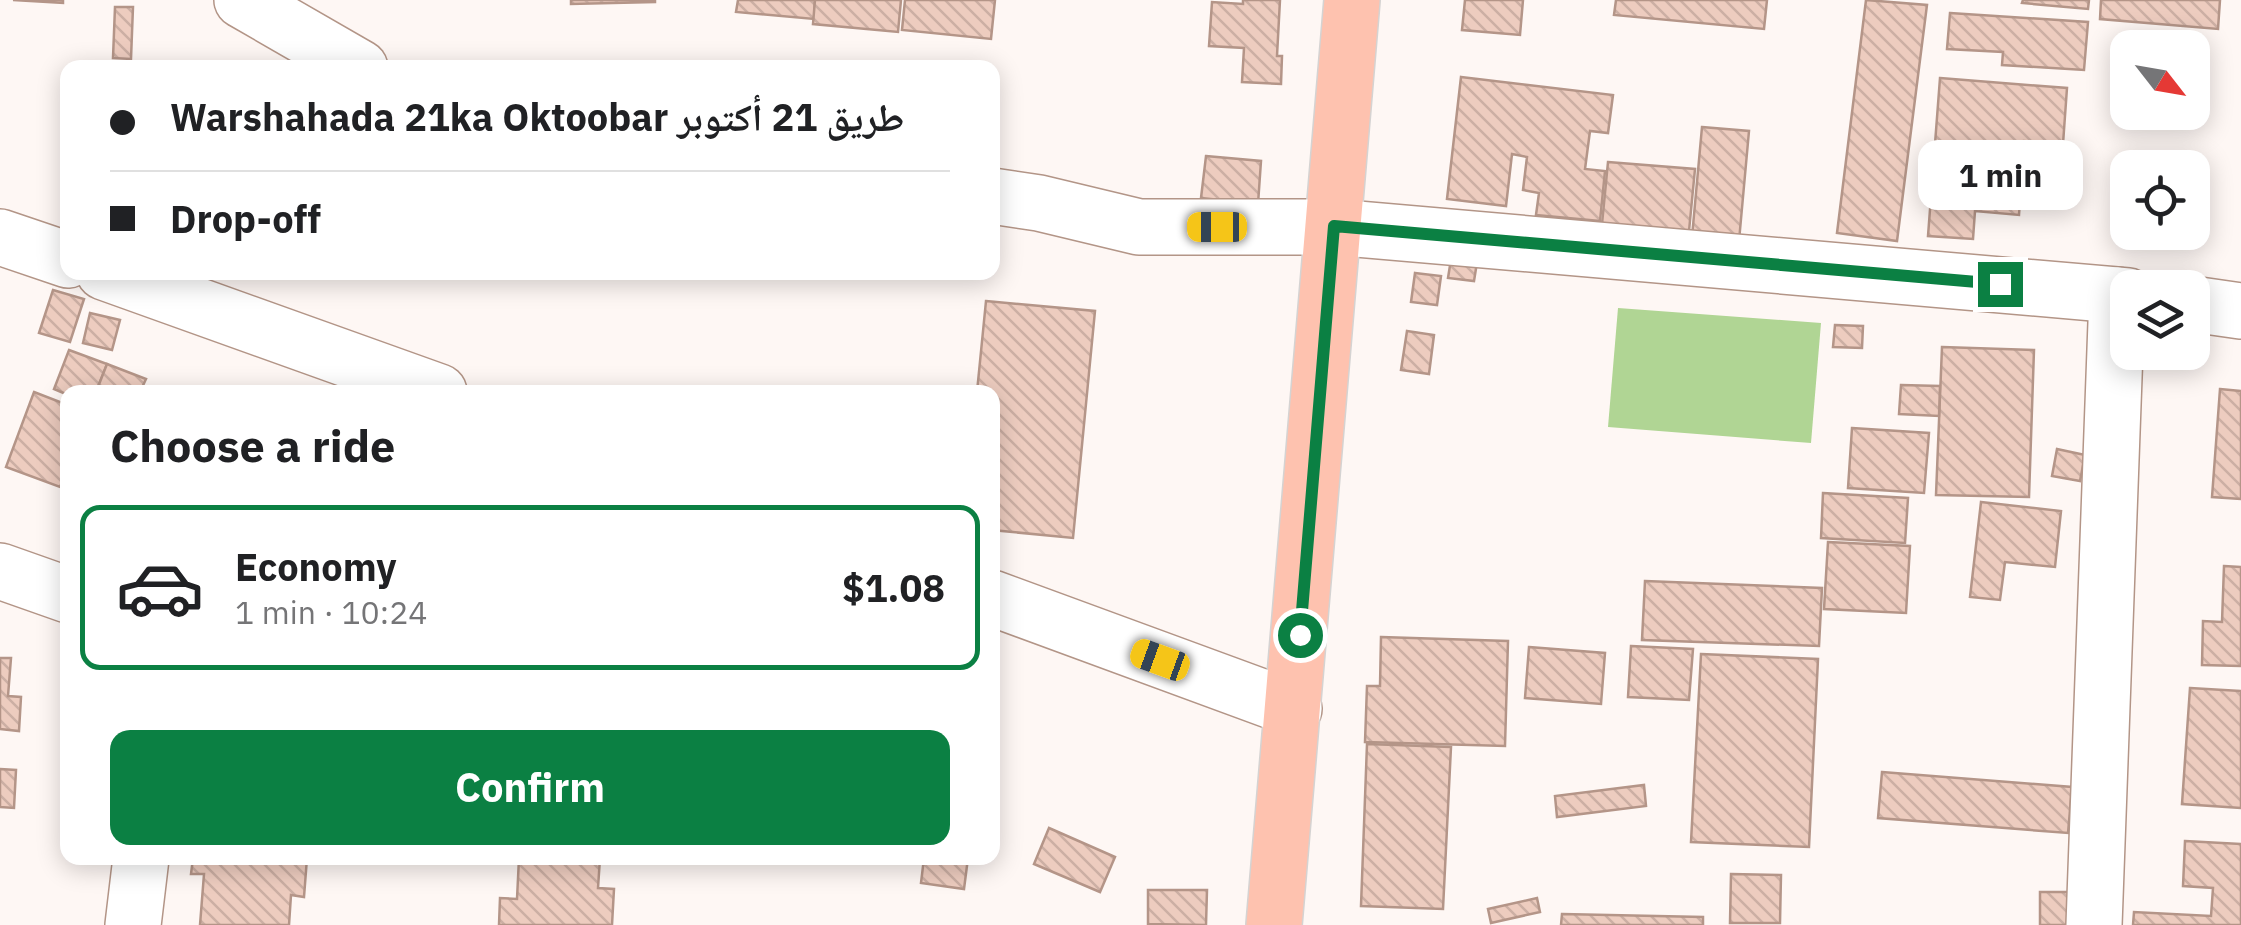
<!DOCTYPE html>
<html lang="en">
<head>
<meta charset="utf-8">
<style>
	body { margin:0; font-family:"IBM Plex Sans","Noto Naskh Arabic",sans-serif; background:#f6f6f6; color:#202124; height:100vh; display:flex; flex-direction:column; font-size:38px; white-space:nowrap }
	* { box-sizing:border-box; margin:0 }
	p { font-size:32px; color:#757577 }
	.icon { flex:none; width:55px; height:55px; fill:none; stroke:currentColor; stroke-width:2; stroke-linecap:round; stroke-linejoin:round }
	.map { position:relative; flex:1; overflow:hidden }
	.side { position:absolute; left:60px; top:385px; width:940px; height:480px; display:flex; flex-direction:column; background:#fff; border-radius:20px; box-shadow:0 5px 25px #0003 }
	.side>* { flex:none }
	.hud { position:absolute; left:60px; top:60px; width:940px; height:220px; border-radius:20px; box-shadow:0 5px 25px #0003; display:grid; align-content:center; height:220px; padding:0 50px; background:#fff }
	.needle { width:65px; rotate:121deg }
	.controls { position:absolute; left:2110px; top:30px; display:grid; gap:20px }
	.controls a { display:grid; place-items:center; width:100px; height:100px; border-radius:20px; background:#fff; box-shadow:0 5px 25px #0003; font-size:50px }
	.end { position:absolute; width:45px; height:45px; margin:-22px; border:12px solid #0b8043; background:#fff; box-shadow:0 0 0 5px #fff }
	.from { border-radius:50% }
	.bubble { position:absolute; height:70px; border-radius:20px; background:#fff; box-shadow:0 5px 25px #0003; font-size:32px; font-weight:700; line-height:70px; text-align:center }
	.car { position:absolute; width:30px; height:60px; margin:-30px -15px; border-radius:12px; box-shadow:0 0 8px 2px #0007; background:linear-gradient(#f5c518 24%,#345 0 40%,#f5c518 0 76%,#345 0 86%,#f5c518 0) }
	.hud b { display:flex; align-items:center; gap:35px; height:95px; font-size:38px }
	.hud b+b { border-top:2px solid #e0e0e0 }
	.hud i { width:25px; height:25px; background:#202124 }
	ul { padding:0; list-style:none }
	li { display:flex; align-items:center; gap:30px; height:165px; margin:0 20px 15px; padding:0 30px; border:5px solid #e0e0e0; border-radius:20px }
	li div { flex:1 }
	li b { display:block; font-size:38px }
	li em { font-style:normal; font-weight:700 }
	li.selected { border-color:#0b8043 }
	li>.icon { width:90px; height:90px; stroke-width:1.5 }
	h2 { padding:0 50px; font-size:45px; line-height:120px }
	.action { display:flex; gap:20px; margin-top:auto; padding:20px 50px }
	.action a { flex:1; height:115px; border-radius:20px; background:#0b8043; color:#fff; font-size:40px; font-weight:700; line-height:115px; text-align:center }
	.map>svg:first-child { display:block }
	.park { fill:#b0d594 }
	.building { fill:url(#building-back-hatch); stroke:#b49588; stroke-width:2.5 }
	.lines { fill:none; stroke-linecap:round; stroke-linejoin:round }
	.minor-casing { stroke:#b39587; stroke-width:58 }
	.major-casing { stroke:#d5d3d2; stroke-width:58 }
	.minor { stroke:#fff; stroke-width:55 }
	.major { stroke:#fec2af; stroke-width:55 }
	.route { stroke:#0b8043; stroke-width:12 }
</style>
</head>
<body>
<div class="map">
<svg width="2241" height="925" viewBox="0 0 2241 925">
	<defs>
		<pattern id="building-back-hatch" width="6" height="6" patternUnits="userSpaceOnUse" patternTransform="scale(2.5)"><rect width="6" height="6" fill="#edccbf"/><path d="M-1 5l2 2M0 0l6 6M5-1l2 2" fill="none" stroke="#ccafa4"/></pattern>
	</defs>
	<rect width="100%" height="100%" fill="#fef7f4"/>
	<!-- park -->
	<path class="park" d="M 1618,308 L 1821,323 L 1811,443 L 1608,427 Z"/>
	<!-- building -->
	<g class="building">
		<path d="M 13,0 L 63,0 L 63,3 Z"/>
		<path d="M 571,0 L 655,0 L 655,2 L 571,4 Z"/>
		<path d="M 738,0 L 815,0 L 814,19 L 736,12 Z"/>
		<path d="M 815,0 L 901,0 L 898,32 L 813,24 Z"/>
		<path d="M 905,0 L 995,0 L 991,39 L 902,30 Z"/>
		<path d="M 1243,0 L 1280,0 L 1277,56 L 1282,56 L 1281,84 L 1242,82 L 1244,48 L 1209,46 L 1212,2 L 1243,4 Z"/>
		<path d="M 1465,0 L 1523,0 L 1520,35 L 1462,30 Z"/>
		<path d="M 1616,0 L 1767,0 L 1764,29 L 1614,15 Z"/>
		<path d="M 1866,0 L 1927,5 L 1897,241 L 1837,233 Z"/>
		<path d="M 2023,0 L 2089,0 L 2088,9 L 2022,3 Z"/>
		<path d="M 2101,0 L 2220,0 L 2218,29 L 2100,19 Z"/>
		<path d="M 115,7 L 133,7 L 131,59 L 113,58 Z"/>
		<path d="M 1950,13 L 2088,22 L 2084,70 L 2002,65 L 2003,52 L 1947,49 Z"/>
		<path d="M 1461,77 L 1613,95 L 1608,133 L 1590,131 L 1585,169 L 1605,171 L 1600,221 L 1536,215 L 1539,193 L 1523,190 L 1527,157 L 1512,154 L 1506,206 L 1447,199 Z"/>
		<path d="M 1940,78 L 2067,88 L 2063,144 L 2024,141 L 2019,215 L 1975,211 L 1973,239 L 1928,236 Z"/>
		<path d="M 1702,127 L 1749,131 L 1739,241 L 1692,237 Z"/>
		<path d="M 1206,156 L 1261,161 L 1258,204 L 1201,198 Z"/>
		<path d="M 1608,162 L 1695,169 L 1689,231 L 1602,224 Z"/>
		<path d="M 1452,253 L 1478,256 L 1474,281 L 1448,278 Z"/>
		<path d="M 1415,273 L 1441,276 L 1437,305 L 1411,302 Z"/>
		<path d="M 53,290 L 84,299 L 70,342 L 39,333 Z"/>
		<path d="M 986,301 L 1095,311 L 1073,538 L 992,530 L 992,392 L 977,392 Z"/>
		<path d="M 90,313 L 120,320 L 112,350 L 83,343 Z"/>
		<path d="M 1835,325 L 1863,326 L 1862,348 L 1833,347 Z"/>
		<path d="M 1407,331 L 1434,335 L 1429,374 L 1401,370 Z"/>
		<path d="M 1942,347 L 2034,350 L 2029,497 L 1936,495 Z"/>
		<path d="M 69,350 L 107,364 L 96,392 L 68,395 L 54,389 Z"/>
		<path d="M 107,364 L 146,379 L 140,392 L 96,392 Z"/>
		<path d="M 1901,385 L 1940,386 L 1939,416 L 1899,414 Z"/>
		<path d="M 2220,389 L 2241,391 L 2241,499 L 2212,497 Z"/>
		<path d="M 34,392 L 68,405 L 68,468 L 60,487 L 6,467 Z"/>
		<path d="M 1852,428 L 1929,433 L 1924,493 L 1848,488 Z"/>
		<path d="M 2057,449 L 2085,455 L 2080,481 L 2052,476 Z"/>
		<path d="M 1823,493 L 1908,498 L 1905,543 L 1821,538 Z"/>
		<path d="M 1981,502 L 2061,511 L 2055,567 L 2005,562 L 2000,600 L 1970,597 Z"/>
		<path d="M 1828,542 L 1910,546 L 1906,613 L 1824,609 Z"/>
		<path d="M 2224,566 L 2241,567 L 2241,666 L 2202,665 L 2203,621 L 2222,622 Z"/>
		<path d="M 1645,581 L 1822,588 L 1819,646 L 1642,640 Z"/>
		<path d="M 1381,637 L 1508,641 L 1505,746 L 1365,742 L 1367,686 L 1380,686 Z"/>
		<path d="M 1631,646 L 1693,649 L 1689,700 L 1628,697 Z"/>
		<path d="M 1529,647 L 1605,653 L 1601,704 L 1525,698 Z"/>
		<path d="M 1701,654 L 1818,659 L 1809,847 L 1691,842 Z"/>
		<path d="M 0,658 L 11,658 L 8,696 L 21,697 L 19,731 L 0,729 Z"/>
		<path d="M 2190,688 L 2241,691 L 2241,808 L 2182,804 Z"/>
		<path d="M 1367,744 L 1451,747 L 1443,909 L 1361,906 Z"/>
		<path d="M 0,769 L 16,770 L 14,808 L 0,807 Z"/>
		<path d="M 1882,772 L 2072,787 L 2068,833 L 1878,818 Z"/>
		<path d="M 1644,785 L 1646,806 L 1557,817 L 1555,796 Z"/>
		<path d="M 1049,828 L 1115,857 L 1100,892 L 1034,864 Z"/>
		<path d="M 2185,841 L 2241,844 L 2241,925 L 2133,925 L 2134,912 L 2211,916 L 2213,888 L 2183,886 Z"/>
		<path d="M 193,858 L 307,858 L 304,897 L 291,895 L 289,925 L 200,925 L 204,874 L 191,874 Z"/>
		<path d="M 519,858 L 600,858 L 598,888 L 614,889 L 612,925 L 499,925 L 500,898 L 517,899 Z"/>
		<path d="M 924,858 L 968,858 L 964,889 L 921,883 Z"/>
		<path d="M 1731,874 L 1781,875 L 1780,923 L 1730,923 Z"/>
		<path d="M 1148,890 L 1207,890 L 1206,925 L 1148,924 Z"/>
		<rect x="2040" y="892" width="36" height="33"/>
		<path d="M 1537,898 L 1540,912 L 1491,923 L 1488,909 Z"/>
		<path d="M 1562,914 L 1703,917 L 1703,925 L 1561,925 Z"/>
	</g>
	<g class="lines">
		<!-- minor casing -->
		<g class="minor-casing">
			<g id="minor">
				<path d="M 242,0 L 360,68"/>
				<path d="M 992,196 L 1039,203 L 1139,227 L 1334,227 L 2128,296"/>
				<path d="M 0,237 L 68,260"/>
				<path d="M 104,272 L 439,392"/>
				<path d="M 2192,304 L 2241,311"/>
				<path d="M 0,571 L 68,595"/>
				<path d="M 992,598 L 1294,709"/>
				<path d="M 133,925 L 141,858"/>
				<path d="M 2094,925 L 2117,295"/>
			</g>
		</g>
		<!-- major casing -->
		<g class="major-casing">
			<path id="major" d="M 1274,925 L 1352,0"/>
		</g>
		<!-- minor -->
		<use href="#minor" class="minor"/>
		<!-- major -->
		<use href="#major" class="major"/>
	</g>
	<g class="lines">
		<!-- route -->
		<path class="route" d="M 1300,635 L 1334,226 L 2000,284"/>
	</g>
</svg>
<div class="controls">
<a><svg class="needle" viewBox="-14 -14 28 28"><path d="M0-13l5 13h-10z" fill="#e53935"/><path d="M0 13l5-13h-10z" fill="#757577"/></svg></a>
<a><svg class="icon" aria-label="locate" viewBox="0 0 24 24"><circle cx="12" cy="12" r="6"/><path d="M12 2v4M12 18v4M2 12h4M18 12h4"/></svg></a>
<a><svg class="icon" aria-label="layers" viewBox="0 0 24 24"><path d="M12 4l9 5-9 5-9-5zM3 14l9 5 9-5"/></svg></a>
</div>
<i class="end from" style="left:1300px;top:635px"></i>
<i class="end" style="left:2000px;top:284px"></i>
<div class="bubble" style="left:1918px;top:140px;width:165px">1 min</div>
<i class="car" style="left:1217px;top:227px;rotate:270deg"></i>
<i class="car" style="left:1160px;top:660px;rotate:290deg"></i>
<div class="hud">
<b><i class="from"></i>Warshahada 21ka Oktoobar طريق 21 أكتوبر</b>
<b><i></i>Drop-off</b>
</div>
<section class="side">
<h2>Choose a ride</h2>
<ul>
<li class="selected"><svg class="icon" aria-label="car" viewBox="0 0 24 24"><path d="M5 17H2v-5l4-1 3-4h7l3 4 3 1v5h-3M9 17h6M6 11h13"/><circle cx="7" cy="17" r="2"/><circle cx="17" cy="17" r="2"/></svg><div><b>Economy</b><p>1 min · 10:24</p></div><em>$1.08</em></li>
</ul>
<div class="action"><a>Confirm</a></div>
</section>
</div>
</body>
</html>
